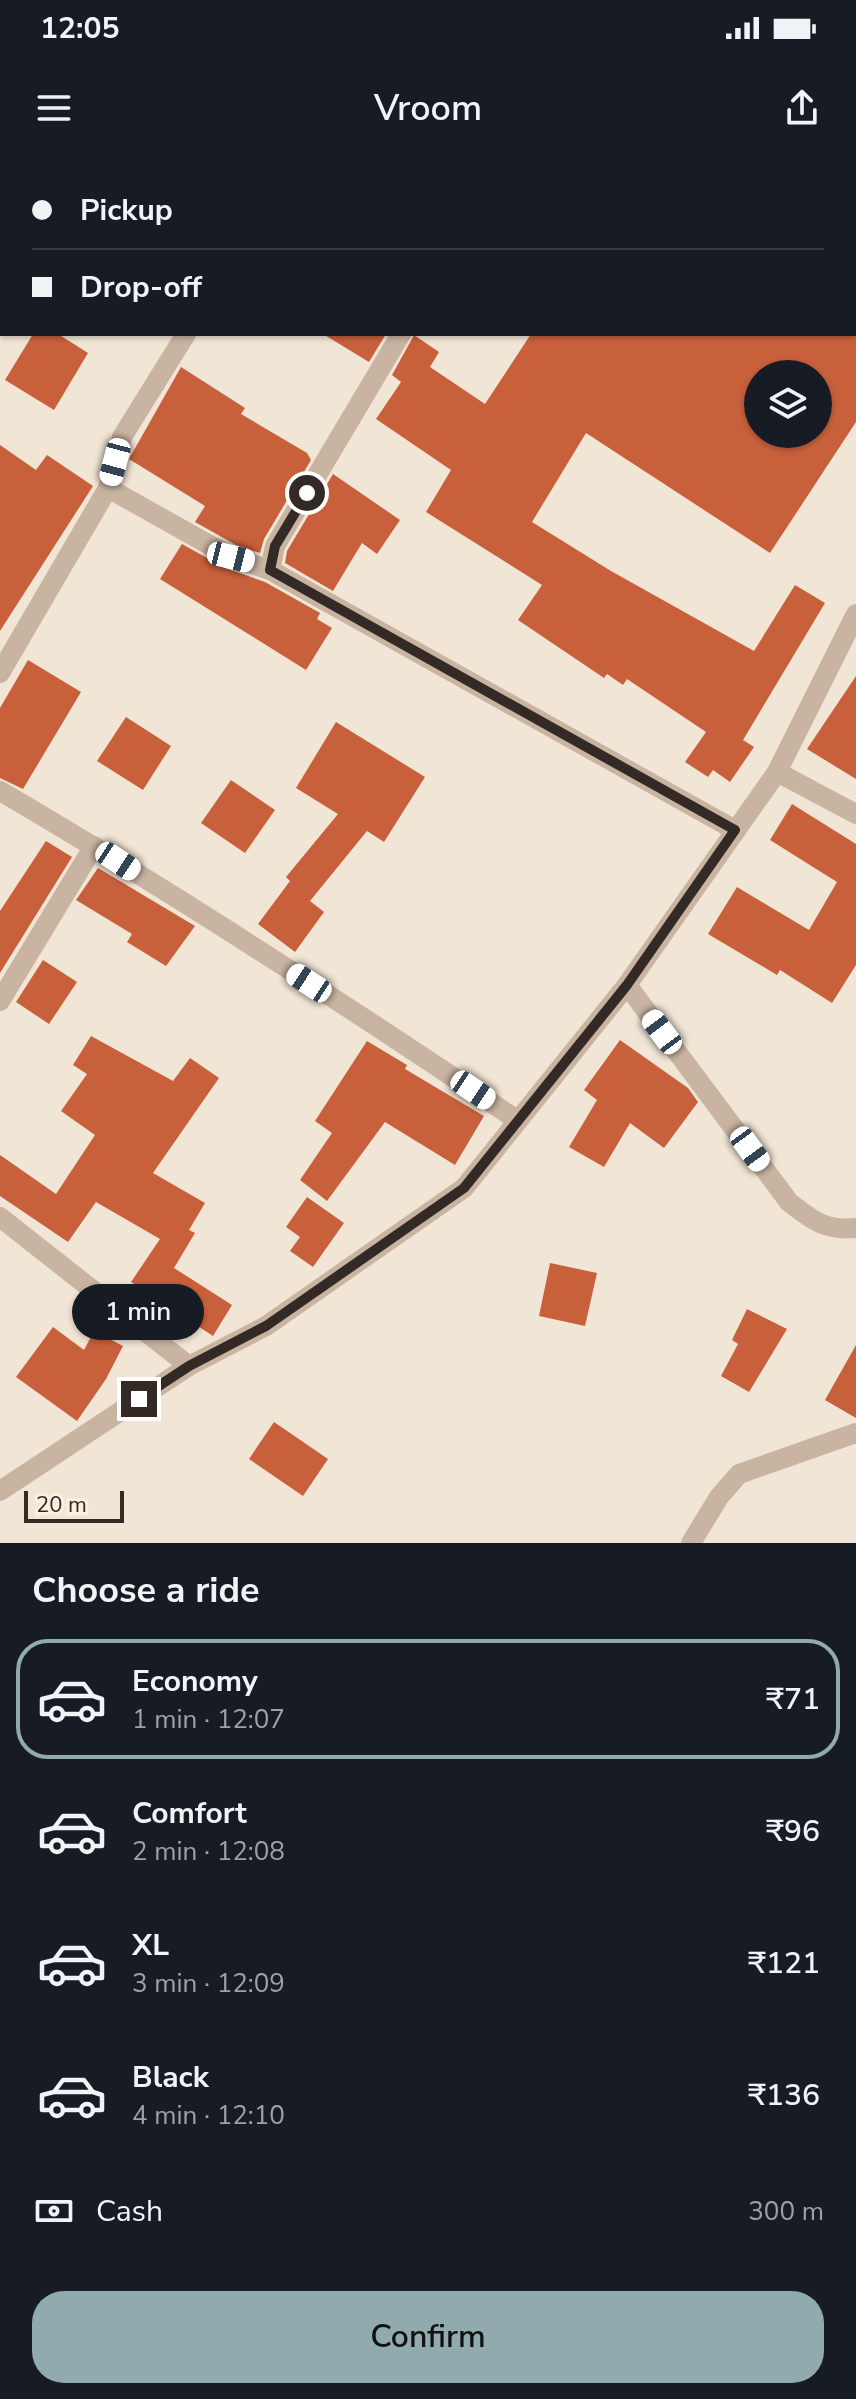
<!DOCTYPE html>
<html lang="en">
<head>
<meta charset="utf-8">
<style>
	body { margin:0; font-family:"Nunito Sans",sans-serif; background:#20242c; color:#f1f3f6; height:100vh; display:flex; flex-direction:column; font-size:30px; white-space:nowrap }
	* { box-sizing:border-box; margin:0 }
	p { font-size:26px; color:#9ea1a6 }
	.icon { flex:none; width:44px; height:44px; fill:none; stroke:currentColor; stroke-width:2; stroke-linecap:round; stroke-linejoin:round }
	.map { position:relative; height:1383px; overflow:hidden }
	.drawer { display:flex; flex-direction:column; background:#171b24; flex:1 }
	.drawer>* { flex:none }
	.banner { position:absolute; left:0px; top:0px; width:856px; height:176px; box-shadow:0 2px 6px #0004; display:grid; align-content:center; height:176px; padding:0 32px; background:#171b24 }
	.buttons { position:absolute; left:744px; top:200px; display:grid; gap:16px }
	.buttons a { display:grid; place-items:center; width:88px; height:88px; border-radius:50%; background:#171b24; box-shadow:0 2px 6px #0004; font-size:40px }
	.scale { position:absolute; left:24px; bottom:20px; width:100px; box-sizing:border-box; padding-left:8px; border:4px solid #342a25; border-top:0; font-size:22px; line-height:28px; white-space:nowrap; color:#342a25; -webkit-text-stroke:6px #f9efe2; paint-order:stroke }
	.end { position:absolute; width:36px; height:36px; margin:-18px; border:10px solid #342a25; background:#fff; box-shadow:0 0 0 4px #fff }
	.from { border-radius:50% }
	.bubble { position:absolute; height:56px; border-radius:28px; background:#171b24; box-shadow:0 2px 6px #0004; font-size:26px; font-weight:600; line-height:56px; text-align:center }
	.car { position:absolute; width:24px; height:48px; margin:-24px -12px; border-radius:10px; box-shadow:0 0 6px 2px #0007; background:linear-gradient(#fff 24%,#345 0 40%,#fff 0 76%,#345 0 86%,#fff 0) }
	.banner b { display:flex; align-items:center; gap:28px; height:76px; font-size:30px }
	.banner b+b { border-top:2px solid #363941 }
	.banner i { width:20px; height:20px; background:#f1f3f6 }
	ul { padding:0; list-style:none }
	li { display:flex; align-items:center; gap:24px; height:120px; margin:0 16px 12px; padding:0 16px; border:4px solid transparent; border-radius:32px }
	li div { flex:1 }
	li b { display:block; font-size:30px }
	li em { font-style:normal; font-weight:600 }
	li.active { border-color:#90aaae }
	li>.icon { width:72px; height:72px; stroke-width:1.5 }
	h2 { padding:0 32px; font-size:36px; line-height:96px }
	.pay { display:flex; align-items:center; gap:20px; height:88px; padding:0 32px; font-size:30px }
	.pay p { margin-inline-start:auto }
	.cta { display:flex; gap:16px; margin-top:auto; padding:16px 32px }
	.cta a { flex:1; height:92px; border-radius:32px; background:#90aaae; color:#111; font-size:32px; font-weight:600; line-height:92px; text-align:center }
	.status { display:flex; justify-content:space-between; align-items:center; height:56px; padding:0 40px; background:#171b24; direction:ltr }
	.status svg { height:22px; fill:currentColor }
	header { display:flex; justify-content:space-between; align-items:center; height:104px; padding:0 32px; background:#171b24; font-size:36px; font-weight:600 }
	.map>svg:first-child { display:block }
	.building { fill:#c9603c; fill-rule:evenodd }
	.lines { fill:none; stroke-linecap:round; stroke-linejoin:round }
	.minor { stroke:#c9b4a2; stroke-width:20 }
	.tertiary { stroke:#c9b4a2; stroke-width:20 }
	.route { stroke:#342a25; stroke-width:10 }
</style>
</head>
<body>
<div class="status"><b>12:05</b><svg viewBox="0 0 49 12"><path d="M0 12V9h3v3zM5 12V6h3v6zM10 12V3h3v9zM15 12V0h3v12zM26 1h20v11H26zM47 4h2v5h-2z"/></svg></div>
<header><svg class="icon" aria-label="menu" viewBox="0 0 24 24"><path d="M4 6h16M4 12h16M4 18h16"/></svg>Vroom<svg class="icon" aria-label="share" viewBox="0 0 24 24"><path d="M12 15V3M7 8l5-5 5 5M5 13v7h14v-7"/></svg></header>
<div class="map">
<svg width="856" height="1383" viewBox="0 0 856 1383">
	<rect width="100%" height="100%" fill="#f1e5d6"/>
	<!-- building -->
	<g class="building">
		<path d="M 33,174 L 58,174 L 88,193 L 54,250 L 5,220 Z"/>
		<path d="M 323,174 L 386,174 L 369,202 Z"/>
		<path d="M 531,174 L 856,174 L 856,262 L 770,393 L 586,273 L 532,362 L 611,411 L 754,491 L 795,425 L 825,443 L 743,580 L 754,587 L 730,622 L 713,610 L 708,617 L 685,602 L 706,572 L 627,519 L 623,525 L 607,514 L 604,518 L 518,460 L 542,425 L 426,352 L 451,310 L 376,259 L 401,222 L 392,215 L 414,175 L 439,192 L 430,207 L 485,244 ZM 758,214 L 818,214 L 818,274 L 758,274 Z"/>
		<path d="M 181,207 L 245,248 L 241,254 L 307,293 L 311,300 L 264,379 L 260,393 L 236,385 L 195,362 L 205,346 L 129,299 Z"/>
		<path d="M 0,285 L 36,310 L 47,295 L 93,326 L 0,471 Z"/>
		<path d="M 333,314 L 400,360 L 377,394 L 362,383 L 333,431 L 285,403 L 287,391 Z"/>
		<path d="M 182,384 L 225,408 L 265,422 L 320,453 L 317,459 L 332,468 L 306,510 L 160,419 Z"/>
		<path d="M 28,500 L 81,532 L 23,629 L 0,618 L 0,548 Z"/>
		<path d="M 856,516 L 856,619 L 807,589 Z"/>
		<path d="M 126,557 L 171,586 L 143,630 L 97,601 Z"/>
		<path d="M 336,562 L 425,617 L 384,682 L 367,671 L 310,741 L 324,752 L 295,792 L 258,764 L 290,721 L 286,717 L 338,654 L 296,628 Z"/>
		<path d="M 231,620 L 275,650 L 245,693 L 201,663 Z"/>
		<path d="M 792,644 L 856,684 L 856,805 L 832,843 L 780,810 L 777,815 L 708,774 L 737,727 L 809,770 L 837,722 L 770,680 Z"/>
		<path d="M 46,681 L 72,697 L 0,813 L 0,751 Z"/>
		<path d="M 98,708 L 195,766 L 166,806 L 127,782 L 132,774 L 76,740 Z"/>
		<path d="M 43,800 L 77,822 L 49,864 L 16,842 Z"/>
		<path d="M 91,876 L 173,921 L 190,898 L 219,918 L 153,1013 L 205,1043 L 189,1070 L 195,1073 L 174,1108 L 232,1145 L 213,1176 L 131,1122 L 160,1079 L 96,1042 L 68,1082 L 0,1036 L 0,995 L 56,1034 L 95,975 L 61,951 L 87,914 L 73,905 Z"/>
		<path d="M 620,880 L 688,928 L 698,942 L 664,988 L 630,963 L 604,1007 L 569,987 L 597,940 L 584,930 Z"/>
		<path d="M 367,881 L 407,905 L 405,909 L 484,956 L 455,1005 L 385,962 L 327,1041 L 300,1020 L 332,973 L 315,961 Z"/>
		<path d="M 307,1037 L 344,1063 L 313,1107 L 290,1091 L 300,1077 L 286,1067 Z"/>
		<path d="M 550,1103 L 597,1113 L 585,1166 L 539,1156 Z"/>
		<path d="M 747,1149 L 787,1169 L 749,1232 L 721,1216 L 738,1184 L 732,1180 Z"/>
		<path d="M 53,1167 L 84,1190 L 94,1171 L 123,1186 L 106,1219 L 77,1261 L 16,1217 Z"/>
		<path d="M 856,1185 L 856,1258 L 825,1240 Z"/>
		<path d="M 274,1262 L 328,1299 L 303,1336 L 249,1299 Z"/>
	</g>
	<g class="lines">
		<!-- minor -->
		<g class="minor">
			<path d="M 188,0 L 192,2"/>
			<path d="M 294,2 L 295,0"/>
			<path d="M 401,174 L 275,386 L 270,410 L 735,670"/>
			<path d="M 108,328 L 231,397 L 270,410"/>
			<path d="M 0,513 L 108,328 L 122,277 L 186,174"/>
			<path d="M 777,612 L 856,654"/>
			<path d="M 0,631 C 176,734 348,846 517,960"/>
			<path d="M 627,825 L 777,612 L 856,454"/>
			<path d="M 0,841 L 94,686"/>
			<path d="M 0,1057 L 189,1206"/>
			<path d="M 691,1383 L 719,1337 L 739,1314 L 856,1273"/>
		</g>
		<!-- tertiary -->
		<path class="tertiary" d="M 0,1331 L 189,1206 L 266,1166 L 464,1028 L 627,825 L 789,1042 C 813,1061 826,1071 856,1068"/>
	</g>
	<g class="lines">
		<!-- route -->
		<path class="route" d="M 139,1239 L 189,1206 L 266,1166 L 464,1028 L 627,825 L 735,670 L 270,410 L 275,386 L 307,333"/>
	</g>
</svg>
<div class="buttons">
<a><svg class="icon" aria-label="layers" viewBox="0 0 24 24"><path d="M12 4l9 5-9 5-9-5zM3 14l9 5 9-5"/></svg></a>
</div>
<div class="scale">20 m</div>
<i class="end from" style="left:307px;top:333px"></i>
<i class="end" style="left:139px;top:1239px"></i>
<div class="bubble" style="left:72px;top:1124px;width:132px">1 min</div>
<i class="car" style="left:115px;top:302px;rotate:195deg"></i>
<i class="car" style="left:231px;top:397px;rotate:104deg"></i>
<i class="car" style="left:118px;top:701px;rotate:123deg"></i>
<i class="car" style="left:309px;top:823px;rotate:303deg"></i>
<i class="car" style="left:662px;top:872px;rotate:323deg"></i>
<i class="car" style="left:473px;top:930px;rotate:124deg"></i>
<i class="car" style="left:750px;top:989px;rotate:144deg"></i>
<div class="banner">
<b><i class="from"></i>Pickup</b>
<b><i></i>Drop-off</b>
</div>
</div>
<section class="drawer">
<h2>Choose a ride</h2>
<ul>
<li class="active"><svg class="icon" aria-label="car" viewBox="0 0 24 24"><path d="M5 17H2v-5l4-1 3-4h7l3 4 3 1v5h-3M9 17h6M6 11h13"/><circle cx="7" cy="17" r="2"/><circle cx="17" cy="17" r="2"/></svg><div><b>Economy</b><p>1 min · 12:07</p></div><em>₹71</em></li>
<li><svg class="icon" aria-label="car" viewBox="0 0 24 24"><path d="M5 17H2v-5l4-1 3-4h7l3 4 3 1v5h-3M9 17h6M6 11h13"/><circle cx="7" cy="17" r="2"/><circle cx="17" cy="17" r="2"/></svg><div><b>Comfort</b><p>2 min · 12:08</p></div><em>₹96</em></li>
<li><svg class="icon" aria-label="car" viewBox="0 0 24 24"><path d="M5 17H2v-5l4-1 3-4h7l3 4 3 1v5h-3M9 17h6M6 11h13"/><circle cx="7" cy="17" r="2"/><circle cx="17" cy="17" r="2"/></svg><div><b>XL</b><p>3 min · 12:09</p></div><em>₹121</em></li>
<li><svg class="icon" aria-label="car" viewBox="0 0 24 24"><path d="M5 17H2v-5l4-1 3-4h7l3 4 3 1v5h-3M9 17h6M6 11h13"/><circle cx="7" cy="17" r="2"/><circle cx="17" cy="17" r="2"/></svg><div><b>Black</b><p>4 min · 12:10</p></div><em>₹136</em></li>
</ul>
<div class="pay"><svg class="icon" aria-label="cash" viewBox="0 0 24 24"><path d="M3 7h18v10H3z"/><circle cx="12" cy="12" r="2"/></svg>Cash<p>300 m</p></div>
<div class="cta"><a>Confirm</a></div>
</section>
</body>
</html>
